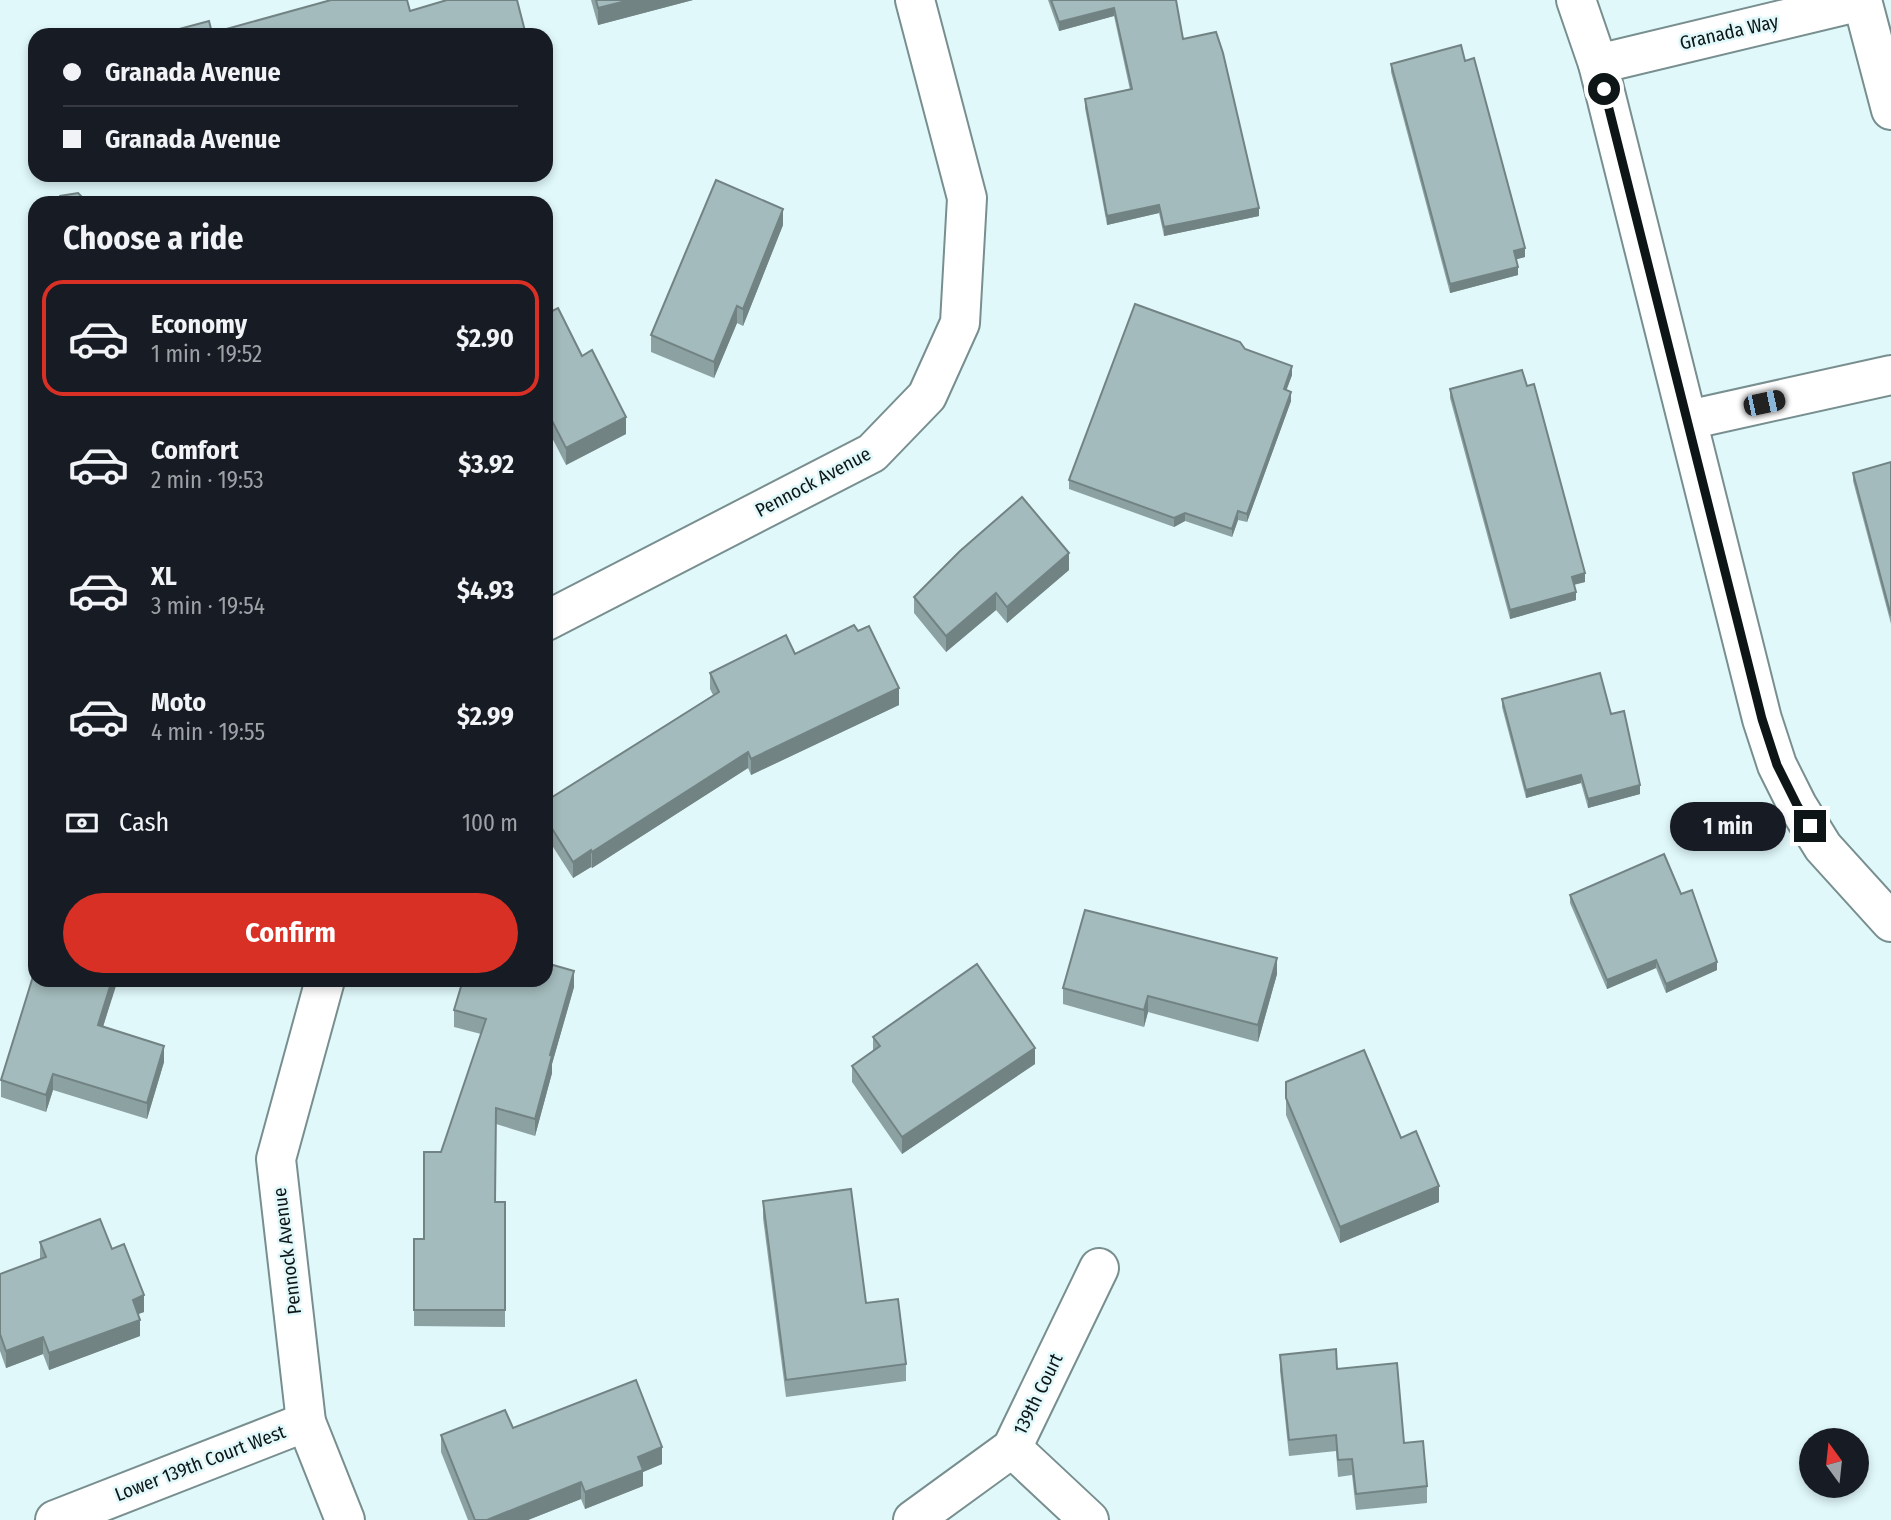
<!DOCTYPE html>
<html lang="en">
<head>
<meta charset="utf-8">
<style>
	body { margin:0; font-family:"Fira Sans Condensed",sans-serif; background:#20242c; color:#f1f3f6; height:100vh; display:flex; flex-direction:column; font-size:26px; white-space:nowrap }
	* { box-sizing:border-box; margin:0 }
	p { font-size:23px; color:#9ea1a6 }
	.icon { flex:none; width:38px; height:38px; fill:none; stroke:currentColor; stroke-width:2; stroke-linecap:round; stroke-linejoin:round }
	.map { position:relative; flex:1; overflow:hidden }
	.details { position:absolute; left:28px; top:196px; width:525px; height:791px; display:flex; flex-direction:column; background:#171b24; border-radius:21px; box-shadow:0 4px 10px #0003 }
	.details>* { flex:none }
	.guide { position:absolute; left:28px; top:28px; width:525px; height:154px; border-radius:21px; box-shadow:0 4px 10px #0003; display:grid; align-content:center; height:154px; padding:0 35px; background:#171b24 }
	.needle { width:46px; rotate:345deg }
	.tools { position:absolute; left:1799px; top:1428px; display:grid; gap:14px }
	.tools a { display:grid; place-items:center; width:70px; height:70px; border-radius:50%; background:#171b24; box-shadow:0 4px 10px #0003; font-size:35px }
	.end { position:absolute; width:32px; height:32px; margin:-16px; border:9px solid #0d1516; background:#fff; box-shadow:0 0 0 4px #fff }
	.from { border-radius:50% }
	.bubble { position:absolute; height:49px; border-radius:24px; background:#171b24; box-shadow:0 4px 10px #0003; font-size:23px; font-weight:700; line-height:49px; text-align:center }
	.car { position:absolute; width:21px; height:42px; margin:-21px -10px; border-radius:9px; box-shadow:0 0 5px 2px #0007; background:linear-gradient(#222 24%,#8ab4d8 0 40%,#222 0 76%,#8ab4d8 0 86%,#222 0) }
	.guide b { display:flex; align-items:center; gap:24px; height:66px; font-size:26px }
	.guide b+b { border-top:2px solid #363941 }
	.guide i { width:18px; height:18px; background:#f1f3f6 }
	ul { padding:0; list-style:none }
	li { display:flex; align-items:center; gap:21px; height:116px; margin:0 14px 10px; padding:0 21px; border:4px solid transparent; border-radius:21px }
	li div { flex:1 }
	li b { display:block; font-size:26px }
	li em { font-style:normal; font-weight:700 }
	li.selected { border-color:#d93025 }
	li>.icon { width:63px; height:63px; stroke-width:1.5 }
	h2 { padding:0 35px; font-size:32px; line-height:84px }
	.pay { display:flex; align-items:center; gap:18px; height:77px; padding:0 35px; font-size:26px }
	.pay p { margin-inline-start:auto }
	.primary-button { display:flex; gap:14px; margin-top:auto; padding:14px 35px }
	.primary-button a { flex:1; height:80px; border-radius:42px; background:#d93025; color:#fff; font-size:28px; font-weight:700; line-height:80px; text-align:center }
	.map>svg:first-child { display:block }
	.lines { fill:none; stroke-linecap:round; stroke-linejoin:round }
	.street-casing { stroke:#788e8f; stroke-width:42 }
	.secondary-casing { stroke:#788e8f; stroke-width:42 }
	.street { stroke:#fff; stroke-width:38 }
	.secondary { stroke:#fff; stroke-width:38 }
	.wall { fill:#8ca1a2 }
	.shaded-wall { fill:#728384 }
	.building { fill:#a3bbbc; stroke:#728384; stroke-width:2 }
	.route { stroke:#0d1516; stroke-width:9 }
	.labels { text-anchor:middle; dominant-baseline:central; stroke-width:5; stroke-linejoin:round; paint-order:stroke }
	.street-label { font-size:19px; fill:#0d1516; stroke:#e0f8fa }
</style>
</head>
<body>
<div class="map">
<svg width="1891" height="1520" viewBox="0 0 1891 1520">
	<rect width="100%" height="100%" fill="#e0f8fa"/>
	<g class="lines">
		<!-- street casing -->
		<g class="street-casing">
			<g id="street">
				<path d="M 1576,0 L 1598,64 L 1762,719 L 1777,765 L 1797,805 L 1823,847 L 1891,922"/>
				<path d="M 1862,0 L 1891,110"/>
				<path d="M 1598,64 L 1861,1"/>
				<path d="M 1688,420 L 1891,375"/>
				<path d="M 1012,1448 L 1089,1520"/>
				<path d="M 55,1520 L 306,1422"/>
				<path d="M 913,1520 L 1012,1448 L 1099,1268"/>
			</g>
		</g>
		<!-- secondary casing -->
		<g class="secondary-casing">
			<g id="secondary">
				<path d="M 546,621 L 872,453 L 927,396 L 960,323 L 967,198 L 915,0"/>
				<path d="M 325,980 L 276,1159 L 306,1422 L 345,1520"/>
			</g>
		</g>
		<!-- street -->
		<use href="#street" class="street"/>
		<!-- secondary -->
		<use href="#secondary" class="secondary"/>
	</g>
	<!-- wall -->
	<g class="wall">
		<path d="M 591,0 L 693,0 L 598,25 Z"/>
		<path d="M 1048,0 L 1176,0 L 1183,39 L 1259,216 L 1164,236 L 1159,213 L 1107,225 L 1085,108 L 1085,99 L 1130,90 L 1114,16 L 1059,31 Z"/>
		<path d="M 1465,61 L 1525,257 L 1516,259 L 1518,275 L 1450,293 L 1391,72 L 1391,64 Z"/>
		<path d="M 783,225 L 743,326 L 737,323 L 714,378 L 651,352 L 651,335 Z"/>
		<path d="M 546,314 L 626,434 L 566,465 L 546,426 Z"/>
		<path d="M 1245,349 L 1292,375 L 1286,390 L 1291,401 L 1247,522 L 1238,520 L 1232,537 L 1185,521 L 1174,527 L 1069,489 L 1069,480 Z"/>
		<path d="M 1450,389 L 1585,582 L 1574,585 L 1576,600 L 1510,619 L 1450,398 Z"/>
		<path d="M 1891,462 L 1891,624 L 1853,481 L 1853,473 Z"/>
		<path d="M 1069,570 L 1007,623 L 996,610 L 946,652 L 914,613 L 914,597 Z"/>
		<path d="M 795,654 L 899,705 L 751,775 L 748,768 L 592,868 L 591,867 L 573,878 L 546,836 L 546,801 L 713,695 L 710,689 L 710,673 Z"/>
		<path d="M 1502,699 L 1611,714 L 1640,794 L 1588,808 L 1581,783 L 1526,798 L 1502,707 Z"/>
		<path d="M 1681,894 L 1717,970 L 1666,993 L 1656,968 L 1607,989 L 1570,903 L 1570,895 Z"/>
		<path d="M 1277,974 L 1258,1042 L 1148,1012 L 1144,1027 L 1063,1004 L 1063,988 Z"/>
		<path d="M 117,980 L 103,1027 L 164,1062 L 147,1119 L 53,1090 L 46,1112 L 1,1097 L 1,1080 Z"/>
		<path d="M 574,987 L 552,1064 L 552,1073 L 535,1136 L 496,1124 L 495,1202 L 505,1202 L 505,1327 L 414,1326 L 414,1239 L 424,1239 L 441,1152 L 481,1034 L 454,1027 L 454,1010 Z"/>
		<path d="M 873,1037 L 1035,1064 L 902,1154 L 852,1082 L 852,1066 L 873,1051 Z"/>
		<path d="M 1286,1082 L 1439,1202 L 1340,1243 L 1286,1115 Z"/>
		<path d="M 763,1201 L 866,1303 L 906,1364 L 906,1381 L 786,1397 L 763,1218 Z"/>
		<path d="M 40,1242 L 112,1249 L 144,1312 L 138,1314 L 140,1336 L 49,1370 L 43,1354 L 6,1368 L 0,1351 L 0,1274 L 40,1259 Z"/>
		<path d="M 1280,1355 L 1337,1369 L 1404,1443 L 1427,1486 L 1427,1503 L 1356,1510 L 1352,1475 L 1338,1477 L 1336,1451 L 1289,1456 L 1280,1371 Z"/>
		<path d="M 513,1428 L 662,1464 L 643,1472 L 643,1486 L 585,1509 L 581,1499 L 528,1520 L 468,1520 L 441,1452 L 441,1435 Z"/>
	</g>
	<!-- shaded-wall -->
	<g class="shaded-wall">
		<path d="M 630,0 L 693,0 L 598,25 L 598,8 Z"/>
		<path d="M 1114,8 L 1114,16 L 1059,31 L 1059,22 Z"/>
		<path d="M 1159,205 L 1159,213 L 1107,225 L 1107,216 Z"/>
		<path d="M 1259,208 L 1259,216 L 1164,236 L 1164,227 Z"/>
		<path d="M 783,209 L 783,225 L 743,326 L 743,309 Z"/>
		<path d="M 1525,248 L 1525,257 L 1514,260 L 1514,251 Z"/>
		<path d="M 1518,267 L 1518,275 L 1450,293 L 1450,284 Z"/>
		<path d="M 737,306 L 737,323 L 714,378 L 714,362 Z"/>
		<path d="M 1292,366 L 1292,375 L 1284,397 L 1284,389 Z"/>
		<path d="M 1291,392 L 1291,401 L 1247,522 L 1247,514 Z"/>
		<path d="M 626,417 L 626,434 L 566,465 L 566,448 Z"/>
		<path d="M 1238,511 L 1238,520 L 1232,537 L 1232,529 Z"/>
		<path d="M 1185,513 L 1185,521 L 1174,527 L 1174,518 Z"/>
		<path d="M 1069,553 L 1069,570 L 1007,623 L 1007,607 Z"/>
		<path d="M 1585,573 L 1585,582 L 1572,585 L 1572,577 Z"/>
		<path d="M 1576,592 L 1576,600 L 1510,619 L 1510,610 Z"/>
		<path d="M 996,593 L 996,610 L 946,652 L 946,636 Z"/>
		<path d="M 899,688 L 899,705 L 751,775 L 751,759 Z"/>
		<path d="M 748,752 L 748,768 L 592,868 L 592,852 Z"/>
		<path d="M 1581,775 L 1581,783 L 1526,798 L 1526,790 Z"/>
		<path d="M 1640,785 L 1640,794 L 1588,808 L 1588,799 Z"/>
		<path d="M 591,850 L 591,867 L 573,878 L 573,862 Z"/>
		<path d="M 1277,958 L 1277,974 L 1258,1042 L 1258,1025 Z"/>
		<path d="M 1656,960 L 1656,968 L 1607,989 L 1607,980 Z"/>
		<path d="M 1717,962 L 1717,970 L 1666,993 L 1666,984 Z"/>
		<path d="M 574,971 L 574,987 L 552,1064 L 552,1073 L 535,1136 L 535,1119 L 550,1055 Z"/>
		<path d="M 112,980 L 117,980 L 117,983 L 98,1042 L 98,1025 Z"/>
		<path d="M 1148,996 L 1148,1012 L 1144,1027 L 1144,1010 Z"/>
		<path d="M 164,1046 L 164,1062 L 147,1119 L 147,1103 Z"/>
		<path d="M 1035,1048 L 1035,1064 L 902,1154 L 902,1137 Z"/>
		<path d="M 53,1074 L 53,1090 L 46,1112 L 46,1095 Z"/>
		<path d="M 1439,1186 L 1439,1202 L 1340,1243 L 1340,1227 Z"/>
		<path d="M 144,1295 L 144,1312 L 133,1316 L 133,1300 Z"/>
		<path d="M 140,1320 L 140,1336 L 49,1370 L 49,1353 Z"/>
		<path d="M 43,1337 L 43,1354 L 6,1368 L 6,1351 Z"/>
		<path d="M 662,1447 L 662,1464 L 643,1472 L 643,1486 L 585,1509 L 585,1492 L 638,1457 Z"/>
		<path d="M 581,1482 L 581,1499 L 528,1520 L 487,1520 Z"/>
	</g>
	<!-- building -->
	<g class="building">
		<path d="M 331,0 L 407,0 L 410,11 L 447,0 L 517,0 L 526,35 L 157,35 L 209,21 L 212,33 Z"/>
		<path d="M 596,0 L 630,0 L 598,8 Z"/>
		<path d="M 1051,0 L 1176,0 L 1183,39 L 1216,32 L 1223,53 L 1259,208 L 1164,227 L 1159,205 L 1107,216 L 1085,99 L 1132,89 L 1114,8 L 1059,22 Z"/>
		<path d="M 1461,45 L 1465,61 L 1474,58 L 1525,248 L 1514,251 L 1518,267 L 1450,284 L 1391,64 Z"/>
		<path d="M 716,180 L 783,209 L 743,309 L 737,306 L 714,362 L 651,335 Z"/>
		<path d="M 78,193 L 88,203 L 56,203 L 60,196 Z"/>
		<path d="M 1135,304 L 1240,342 L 1245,349 L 1292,366 L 1284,389 L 1291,392 L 1247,514 L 1238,511 L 1232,529 L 1185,513 L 1174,518 L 1069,480 Z"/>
		<path d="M 558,308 L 582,356 L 592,350 L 626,417 L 566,448 L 546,409 L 546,314 Z"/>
		<path d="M 1522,370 L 1527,386 L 1534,384 L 1585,573 L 1572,577 L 1576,592 L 1510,610 L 1450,389 Z"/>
		<path d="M 1891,462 L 1891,616 L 1853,473 Z"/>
		<path d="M 1022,497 L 1069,553 L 1007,607 L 996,593 L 946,636 L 914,597 L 960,551 Z"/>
		<path d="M 854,625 L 858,631 L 869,626 L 899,688 L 751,759 L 748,752 L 592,852 L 591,850 L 573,862 L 546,819 L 546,801 L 719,692 L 710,673 L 786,635 L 795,654 Z"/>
		<path d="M 1600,673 L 1611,714 L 1624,711 L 1640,785 L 1588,799 L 1581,775 L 1526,790 L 1502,699 Z"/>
		<path d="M 1664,854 L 1681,894 L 1692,890 L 1717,962 L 1666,984 L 1656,960 L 1607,980 L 1570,895 Z"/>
		<path d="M 1085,910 L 1277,958 L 1258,1025 L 1148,996 L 1144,1010 L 1063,988 Z"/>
		<path d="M 546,963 L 574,971 L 550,1055 L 552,1056 L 535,1119 L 496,1108 L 495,1202 L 505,1202 L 505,1310 L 414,1310 L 414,1239 L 424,1239 L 424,1152 L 441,1152 L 486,1019 L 454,1010 L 463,980 L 546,980 Z"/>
		<path d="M 977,964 L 1035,1048 L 902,1137 L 852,1066 L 880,1046 L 873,1037 Z"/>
		<path d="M 35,970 L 35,980 L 112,980 L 98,1025 L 164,1046 L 147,1103 L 53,1074 L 46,1095 L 1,1080 Z"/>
		<path d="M 1364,1050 L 1401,1138 L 1416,1131 L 1439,1186 L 1340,1227 L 1286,1098 L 1286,1082 Z"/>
		<path d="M 851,1189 L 866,1303 L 898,1299 L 906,1364 L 786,1380 L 763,1201 Z"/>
		<path d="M 100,1219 L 112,1249 L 124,1244 L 144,1295 L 133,1300 L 140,1320 L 49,1353 L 43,1337 L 6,1351 L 0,1334 L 0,1274 L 46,1257 L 40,1242 Z"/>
		<path d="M 1336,1349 L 1337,1369 L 1397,1363 L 1404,1443 L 1423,1441 L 1427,1486 L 1356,1494 L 1352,1459 L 1338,1460 L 1336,1435 L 1289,1440 L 1280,1355 Z"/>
		<path d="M 636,1380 L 662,1447 L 638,1457 L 643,1470 L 585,1492 L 581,1482 L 487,1520 L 475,1520 L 441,1435 L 505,1410 L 513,1428 Z"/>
	</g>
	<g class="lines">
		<!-- route -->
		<path class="route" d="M 1604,89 L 1762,719 L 1777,765 L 1797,805 L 1810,826"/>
	</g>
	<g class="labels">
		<!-- street labels -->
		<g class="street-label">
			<text transform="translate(1729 32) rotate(-13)">Granada Way</text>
			<text transform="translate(813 482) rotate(-28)">Pennock Avenue</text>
			<text transform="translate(287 1251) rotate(-97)">Pennock Avenue</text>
			<text transform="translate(1038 1394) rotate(-64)">139th Court</text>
			<text transform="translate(200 1463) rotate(-21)">Lower 139th Court West</text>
		</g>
	</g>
</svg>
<div class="tools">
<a><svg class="needle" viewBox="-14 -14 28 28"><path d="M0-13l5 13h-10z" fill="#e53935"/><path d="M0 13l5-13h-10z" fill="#9ea1a6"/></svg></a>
</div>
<i class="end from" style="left:1604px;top:89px"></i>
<i class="end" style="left:1810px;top:826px"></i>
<div class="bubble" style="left:1670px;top:802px;width:116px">1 min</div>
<i class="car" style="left:1764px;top:403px;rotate:78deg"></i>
<div class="guide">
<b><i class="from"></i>Granada Avenue</b>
<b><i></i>Granada Avenue</b>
</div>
<section class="details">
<h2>Choose a ride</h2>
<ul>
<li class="selected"><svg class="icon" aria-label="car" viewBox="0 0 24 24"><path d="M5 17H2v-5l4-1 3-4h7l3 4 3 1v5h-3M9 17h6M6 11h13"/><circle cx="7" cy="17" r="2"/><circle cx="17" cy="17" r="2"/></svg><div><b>Economy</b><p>1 min · 19:52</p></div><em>$2.90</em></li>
<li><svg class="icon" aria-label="car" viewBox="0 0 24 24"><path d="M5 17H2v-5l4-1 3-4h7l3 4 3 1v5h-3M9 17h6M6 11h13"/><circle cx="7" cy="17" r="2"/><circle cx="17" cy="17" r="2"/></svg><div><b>Comfort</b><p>2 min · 19:53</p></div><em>$3.92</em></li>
<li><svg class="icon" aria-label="car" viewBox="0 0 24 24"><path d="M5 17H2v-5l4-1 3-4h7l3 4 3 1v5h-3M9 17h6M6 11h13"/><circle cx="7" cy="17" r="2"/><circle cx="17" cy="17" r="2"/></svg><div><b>XL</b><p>3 min · 19:54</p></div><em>$4.93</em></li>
<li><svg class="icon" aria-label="car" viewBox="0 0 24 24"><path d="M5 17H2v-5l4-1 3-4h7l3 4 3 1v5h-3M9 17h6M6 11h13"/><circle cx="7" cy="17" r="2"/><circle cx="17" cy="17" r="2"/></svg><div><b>Moto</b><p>4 min · 19:55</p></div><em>$2.99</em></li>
</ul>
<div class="pay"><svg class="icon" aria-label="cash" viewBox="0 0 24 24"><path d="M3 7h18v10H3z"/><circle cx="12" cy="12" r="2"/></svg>Cash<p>100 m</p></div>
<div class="primary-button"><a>Confirm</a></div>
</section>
</div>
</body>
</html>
